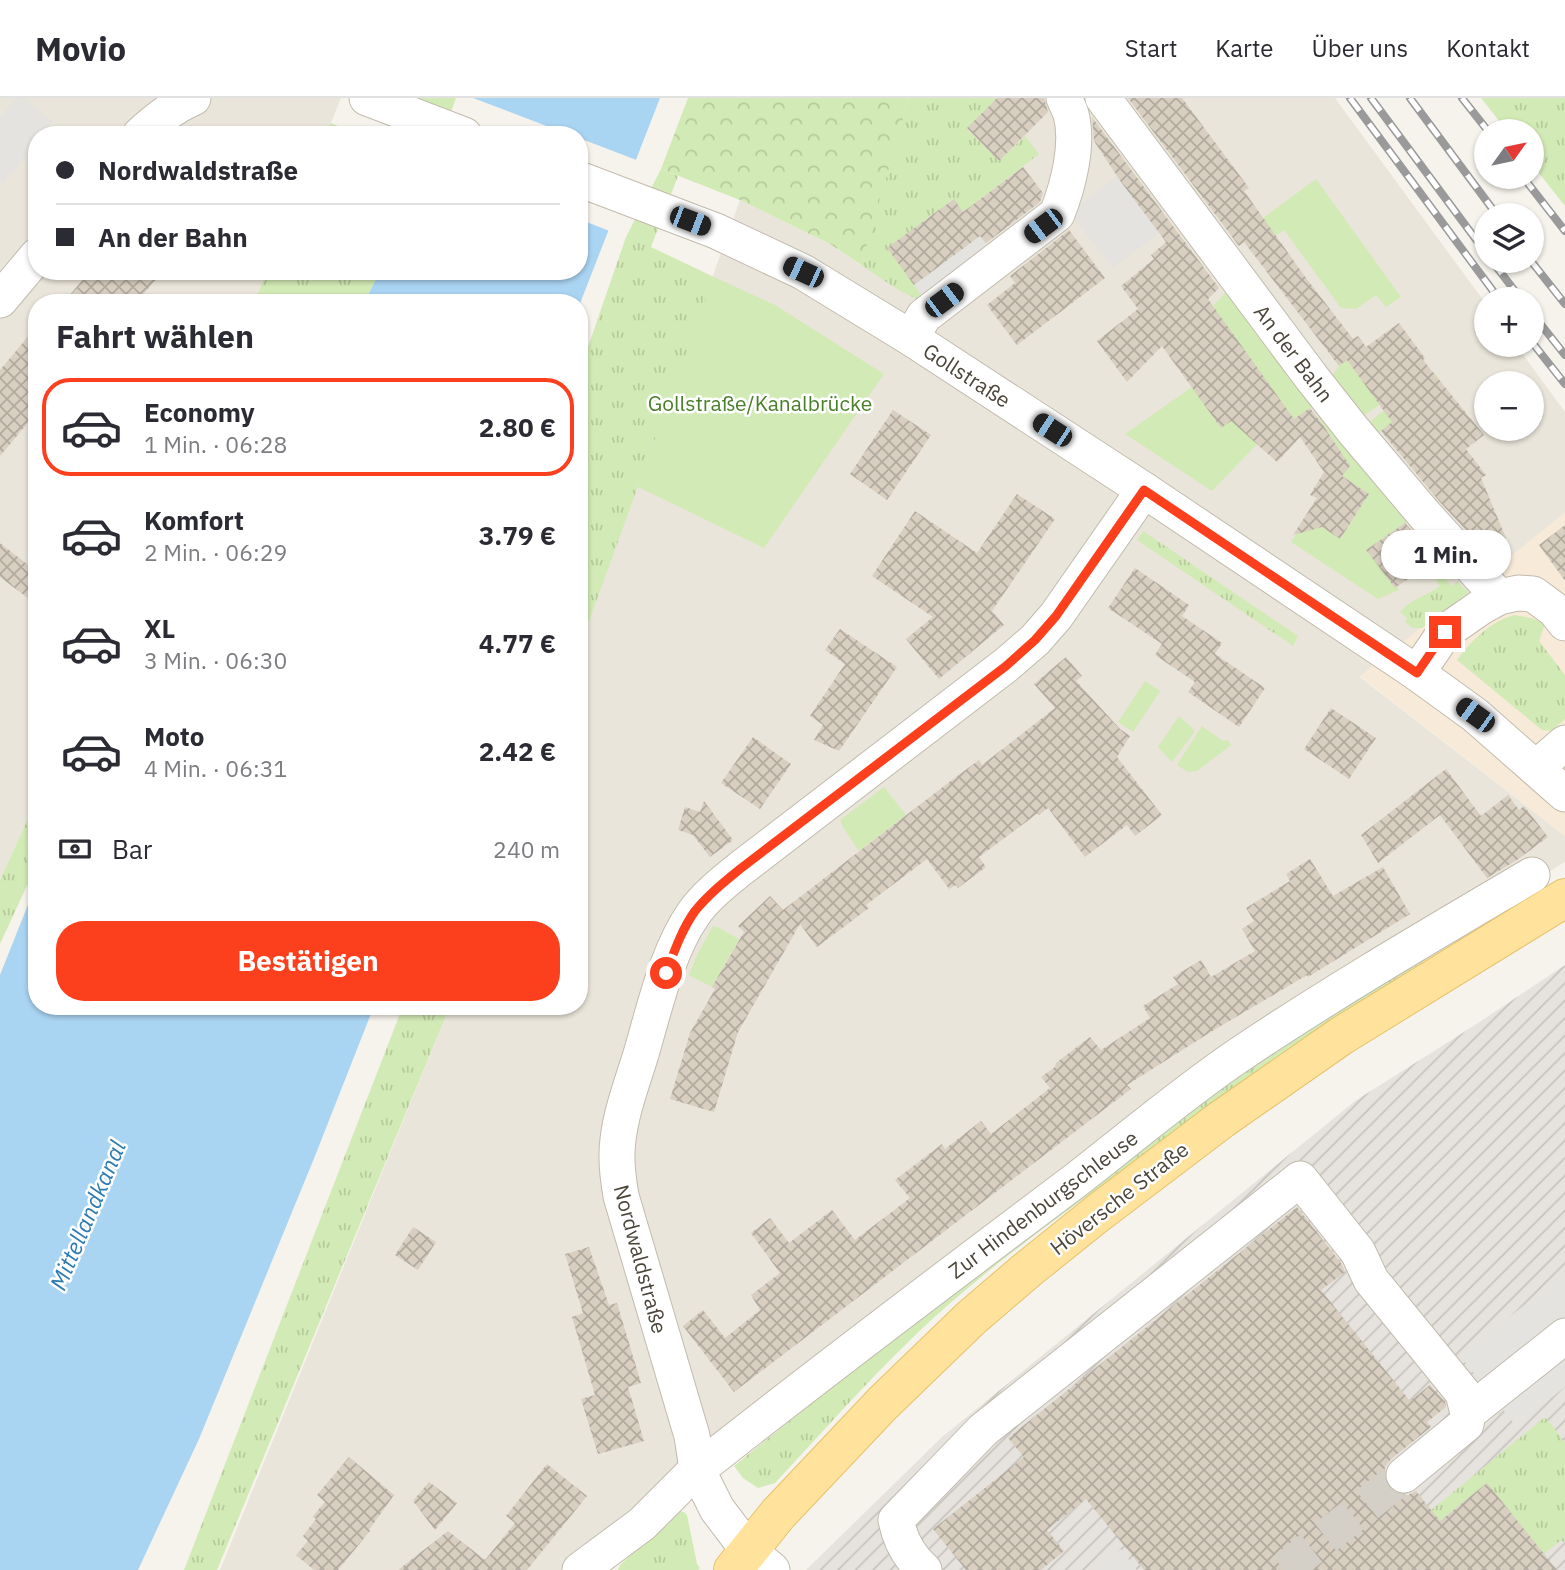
<!DOCTYPE html>
<html lang="de">
<head>
<meta charset="utf-8">
<style>
	body { margin:0; font-family:"IBM Plex Sans",sans-serif; background:#f7f7f7; color:#2b2b33; height:100vh; display:flex; flex-direction:column; font-size:26px; white-space:nowrap }
	* { box-sizing:border-box; margin:0 }
	p { font-size:23px; color:#7c7c81 }
	.icon { flex:none; width:38px; height:38px; fill:none; stroke:currentColor; stroke-width:2; stroke-linecap:round; stroke-linejoin:round }
	.map { position:relative; flex:1; overflow:hidden }
	.side { position:absolute; left:28px; top:196px; width:560px; height:721px; display:flex; flex-direction:column; background:#fff; border-radius:28px; box-shadow:0 2px 5px #0004 }
	.side>* { flex:none }
	.hud { position:absolute; left:28px; top:28px; width:560px; height:154px; border-radius:28px; box-shadow:0 2px 5px #0004; display:grid; align-content:center; height:154px; padding:0 28px; background:#fff }
	.needle { width:46px; rotate:57deg }
	.buttons { position:absolute; left:1474px; top:21px; display:grid; gap:14px }
	.buttons a { display:grid; place-items:center; width:70px; height:70px; border-radius:50%; background:#fff; box-shadow:0 2px 5px #0004; font-size:35px }
	.end { position:absolute; width:32px; height:32px; margin:-16px; border:9px solid #fc3f1d; background:#fff; box-shadow:0 0 0 4px #fff }
	.from { border-radius:50% }
	.bubble { position:absolute; height:49px; border-radius:24px; background:#fff; box-shadow:0 2px 5px #0004; font-size:23px; font-weight:700; line-height:49px; text-align:center }
	.car { position:absolute; width:21px; height:42px; margin:-21px -10px; border-radius:9px; box-shadow:0 0 5px 2px #0007; background:linear-gradient(#222 24%,#8ab4d8 0 40%,#222 0 76%,#8ab4d8 0 86%,#222 0) }
	.hud b { display:flex; align-items:center; gap:24px; height:66px; font-size:26px }
	.hud b+b { border-top:2px solid #e1e1e2 }
	.hud i { width:18px; height:18px; background:#2b2b33 }
	ul { padding:0; list-style:none }
	li { display:flex; align-items:center; gap:21px; height:98px; margin:0 14px 10px; padding:0 14px; border:4px solid transparent; border-radius:28px }
	li div { flex:1 }
	li b { display:block; font-size:26px }
	li em { font-style:normal; font-weight:700 }
	li.on { border-color:#fc3f1d }
	li>.icon { width:63px; height:63px; stroke-width:1.5 }
	h2 { padding:0 28px; font-size:32px; line-height:84px }
	.pay { display:flex; align-items:center; gap:18px; height:77px; padding:0 28px; font-size:26px }
	.pay p { margin-inline-start:auto }
	.button { display:flex; gap:14px; margin-top:auto; padding:14px 28px }
	.button a { flex:1; height:80px; border-radius:28px; background:#fc3f1d; color:#fff; font-size:28px; font-weight:700; line-height:80px; text-align:center }
	header { display:flex; align-items:center; gap:42px; box-sizing:border-box; height:98px; padding:0 35px; background:#fff; border-bottom:2px solid #e1e1e2 }
	header strong { font-size:33px }
	nav { display:flex; gap:38px; margin-inline-start:auto; font-size:24px }
	.map>svg:first-child { display:block }
	.residential { fill:#eae5da; fill-rule:evenodd }
	.commercial { fill:#f7ead8 }
	.industrial { fill:url(#industrial-furrows) }
	.grass { fill:url(#grass-tufts) }
	.forest { fill:url(#forest-crowns) }
	.green { fill:#d2eab5 }
	.parking { fill:#e5e3e0 }
	.water { fill:#a9d4f2 }
	.pier { fill:#f6f3ec }
	.building { fill:url(#building-cross-hatch) }
	.lines { fill:none; stroke-linecap:round; stroke-linejoin:round }
	.minor-tunnel { stroke:#d4d0c8; stroke-width:35; stroke-dasharray:35 18; stroke-linecap:butt }
	.minor-casing { stroke:#c2bbae; stroke-width:37 }
	.major-casing { stroke:#e6c16a; stroke-width:40 }
	.minor { stroke:#fff; stroke-width:35 }
	.major { stroke:#ffe39c; stroke-width:38 }
	.rail-casing { stroke:#9a9a9a; stroke-width:8 }
	.rail { stroke:#fff; stroke-width:5; stroke-dasharray:16; stroke-linecap:butt }
	.route { stroke:#fc3f1d; stroke-width:9 }
	.labels { text-anchor:middle; dominant-baseline:central; stroke-width:5; stroke-linejoin:round; paint-order:stroke }
	.street-label { font-size:21px; fill:#4b4439; stroke:#fff }
	.park-label { font-size:21px; fill:#4a7f2a; stroke:#fff }
	.water-label { font-size:23px; font-style:italic; fill:#2e7ab2; stroke:#fff }
</style>
</head>
<body>
<header>
<strong>Movio</strong>
<nav><a>Start</a><a>Karte</a><a>Über uns</a><a>Kontakt</a></nav>
</header>
<div class="map">
<svg width="1565" height="1472" viewBox="0 0 1565 1472">
	<defs>
		<pattern id="industrial-furrows" width="10" height="10" patternUnits="userSpaceOnUse" patternTransform="scale(1.75)"><rect width="10" height="10" fill="#e6e2dd"/><path d="M-1 1l2-2M0 10L10 0M9 11l2-2" fill="none" stroke="#c7c3be"/></pattern>
		<pattern id="grass-tufts" width="24" height="20" patternUnits="userSpaceOnUse" patternTransform="scale(1.75)"><rect width="24" height="20" fill="#d2eab5"/><path d="M3 7l-1-3M5 7V3M7 7l1-3M15 17l-1-3M17 17v-4M19 17l1-3" fill="none" stroke="#b6ca9c"/></pattern>
		<pattern id="forest-crowns" width="20" height="18" patternUnits="userSpaceOnUse" patternTransform="scale(1.75)"><rect width="20" height="18" fill="#d2eab5"/><path d="M2 6a3 3 0 1 1 6 0M12 15a3 3 0 1 1 6 0" fill="none" stroke="#b6ca9c"/></pattern>
		<pattern id="building-cross-hatch" width="8" height="8" patternUnits="userSpaceOnUse" patternTransform="scale(1.75)"><rect width="8" height="8" fill="#d8cfc1"/><path d="M0 0l8 8M0 8l8-8" fill="none" stroke="#b1aa9e"/></pattern>
	</defs>
	<rect width="100%" height="100%" fill="#f6f3ec"/>
	<!-- residential -->
	<g class="residential">
		<path d="M 0,0 L 341,0 L 326,37 L 37,37 L 37,173 L 267,173 L 254,205 L 37,205 L 37,701 L 0,782 Z"/>
		<path d="M 909,0 L 1335,0 L 1486,206 L 1486,247 L 1516,247 L 1565,314 L 1565,415 L 1360,579 L 1565,738 L 1565,764 L 1381,877 L 823,1282 L 609,1472 L 220,1472 L 450,908 L 579,908 L 579,551 L 740,102 L 830,146 L 860,167 ZM 1486,285 L 1531,285 L 1531,331 L 1486,331 Z"/>
	</g>
	<!-- commercial -->
	<path class="commercial" d="M 1565,415 L 1565,738 L 1360,578 Z"/>
	<!-- industrial -->
	<path class="industrial" d="M 1565,867 L 1565,1472 L 806,1472 L 942,1339 L 1355,1003 L 1475,927 Z"/>
	<!-- grass -->
	<g class="grass">
		<path d="M 410,0 L 460,0 L 446,37 L 396,37 Z"/>
		<path d="M 909,0 L 997,0 L 967,31 L 999,63 L 1025,38 L 1039,56 L 963,114 L 953,101 L 888,150 L 923,199 L 919,202 L 900,193 L 861,167 Z"/>
		<path d="M 1481,0 L 1565,0 L 1565,108 L 1531,65 L 1531,33 L 1507,33 Z"/>
		<path d="M 331,25 L 359,37 L 326,37 Z"/>
		<path d="M 661,71 L 678,78 L 651,149 L 714,179 L 579,551 L 579,275 L 626,139 Z"/>
		<path d="M 267,173 L 380,173 L 364,205 L 254,205 Z"/>
		<path d="M 1143,433 L 1298,538 L 1293,548 L 1137,442 Z"/>
		<path d="M 1434,463 L 1451,488 L 1457,484 L 1469,494 L 1422,530 L 1412,530 L 1405,524 L 1407,520 L 1400,514 C 1410,501 1427,498 1440,488 L 1429,471 Z"/>
		<path d="M 1514,517 L 1532,520 L 1545,526 L 1539,543 L 1565,577 L 1565,621 L 1551,633 L 1542,632 L 1457,562 C 1472,542 1490,524 1514,517 Z"/>
		<path d="M 37,701 L 37,766 L 0,846 L 0,782 Z"/>
		<path d="M 1543,784 L 1544,789 L 1535,796 C 1413,865 1300,946 1186,1028 C 1110,1083 1032,1135 961,1196 C 893,1253 835,1321 775,1385 L 758,1390 L 743,1380 L 734,1368 L 956,1189 L 1230,978 Z"/>
		<path d="M 403,908 L 450,908 L 217,1472 L 184,1472 Z"/>
		<path d="M 1545,1319 L 1565,1344 L 1565,1445 L 1561,1442 L 1544,1456 L 1487,1385 L 1378,1472 L 1358,1472 Z"/>
		<path d="M 679,1413 L 684,1414 L 687,1417 L 697,1466 L 700,1470 L 698,1472 L 618,1472 L 620,1467 Z"/>
	</g>
	<!-- forest -->
	<path class="forest" d="M 688,0 L 909,0 L 861,167 L 830,146 L 740,102 L 661,71 Z"/>
	<!-- green -->
	<g class="green">
		<path d="M 1316,81 L 1401,199 L 1386,209 L 1376,197 L 1356,211 L 1341,210 L 1284,132 L 1275,138 L 1263,120 Z"/>
		<path d="M 714,179 L 775,207 L 884,276 L 764,450 L 638,389 Z"/>
		<path d="M 1231,189 L 1377,383 L 1406,424 L 1366,452 L 1399,492 L 1378,501 L 1291,444 L 1307,419 L 1341,440 L 1369,396 L 1342,378 L 1349,368 L 1312,309 L 1258,345 L 1212,393 L 1125,336 L 1192,289 L 1194,228 Z"/>
		<path d="M 1347,262 L 1403,291 L 1360,320 L 1332,278 L 1339,268 Z"/>
		<path d="M 1433,273 L 1442,285 L 1375,338 L 1366,327 Z"/>
		<path d="M 1145,583 L 1160,593 L 1133,634 L 1118,624 Z"/>
		<path d="M 1179,618 L 1195,633 L 1172,664 L 1158,649 Z"/>
		<path d="M 1202,628 L 1223,643 L 1228,642 L 1231,647 L 1197,673 L 1188,674 L 1177,667 Z"/>
		<path d="M 884,689 L 906,717 L 859,753 L 844,731 L 840,722 Z"/>
		<path d="M 713,828 L 717,829 L 739,841 L 712,889 L 689,877 L 697,857 Z"/>
	</g>
	<!-- parking -->
	<g class="parking">
		<path d="M 16,0 L 24,0 L 53,23 L 42,37 L 37,37 L 37,44 L 3,86 L 0,83 L 0,20 Z"/>
		<path d="M 1117,78 L 1159,135 L 1113,170 L 1070,115 Z"/>
		<path d="M 980,138 L 989,150 L 923,199 L 914,187 Z"/>
		<path d="M 1565,1175 L 1565,1289 L 1516,1328 L 1460,1258 Z"/>
		<path d="M 1121,1451 L 1137,1472 L 1094,1472 Z"/>
	</g>
	<!-- water -->
	<g class="water">
		<path d="M 460,0 L 660,0 L 579,208 L 579,205 L 364,205 L 380,173 L 579,173 L 579,37 L 446,37 Z"/>
		<path d="M 37,784 L 37,908 L 374,908 L 315,1058 L 199,1341 L 138,1472 L 0,1472 L 0,877 Z"/>
	</g>
	<!-- pier -->
	<g class="pier">
		<path d="M 456,0 L 473,0 L 570,37 L 443,37 Z"/>
		<path d="M 579,40 L 639,63 L 612,134 L 579,121 Z"/>
	</g>
	<!-- building -->
	<g class="building">
		<path d="M 997,0 L 1044,0 L 1048,14 L 999,63 L 967,30 Z"/>
		<path d="M 1128,0 L 1182,0 L 1249,90 L 1244,93 L 1306,180 L 1353,241 L 1358,238 L 1366,249 L 1399,225 L 1425,260 L 1423,262 L 1484,337 L 1466,351 L 1486,377 L 1481,380 L 1506,440 L 1487,455 L 1439,403 L 1381,333 L 1392,324 L 1347,262 L 1339,268 L 1244,144 L 1239,148 Z"/>
		<path d="M 1092,19 L 1219,190 L 1208,201 L 1294,321 L 1310,310 L 1323,327 L 1350,368 L 1342,378 L 1369,396 L 1340,441 L 1322,429 L 1293,437 L 1317,400 L 1310,397 L 1324,374 L 1300,339 L 1277,364 L 1231,323 L 1221,330 L 1162,248 L 1127,284 L 1097,243 L 1138,211 L 1121,188 L 1154,161 L 1151,157 L 1166,144 L 1121,84 L 1094,43 Z"/>
		<path d="M 1023,69 L 1043,95 L 1040,104 L 986,145 L 980,138 L 914,187 L 887,150 L 954,101 L 963,114 Z"/>
		<path d="M 1069,132 L 1105,180 L 1017,247 L 987,207 L 1015,185 L 1010,178 Z"/>
		<path d="M 90,173 L 163,173 L 136,205 L 63,205 Z"/>
		<path d="M 37,228 L 37,314 L 0,358 L 0,272 Z"/>
		<path d="M 893,312 L 931,337 L 887,402 L 850,376 Z"/>
		<path d="M 1017,396 L 1055,421 L 992,513 L 1004,527 L 939,581 L 906,541 L 933,519 L 872,478 L 915,413 L 977,455 Z"/>
		<path d="M 1405,425 L 1437,461 L 1395,490 L 1366,452 Z"/>
		<path d="M 1565,427 L 1565,483 L 1539,447 Z"/>
		<path d="M 0,445 L 37,474 L 37,507 L 0,479 Z"/>
		<path d="M 1135,470 L 1189,507 L 1182,518 L 1222,545 L 1215,556 L 1265,590 L 1239,629 L 1188,594 L 1195,584 L 1155,557 L 1162,546 L 1108,510 Z"/>
		<path d="M 840,531 L 897,569 L 839,653 L 814,642 L 823,627 L 810,618 L 845,566 L 825,552 Z"/>
		<path d="M 1066,559 L 1082,578 L 1076,583 L 1120,631 L 1130,638 L 1117,659 L 1162,717 L 1135,738 L 1127,727 L 1085,759 L 1048,710 L 1039,717 L 1038,715 L 979,759 L 986,769 L 958,790 L 956,787 L 949,791 L 927,761 L 866,807 L 869,810 L 817,849 L 800,826 L 738,934 L 714,1014 L 670,1001 L 690,935 L 715,891 L 712,889 L 744,834 L 738,828 L 770,798 L 783,812 L 948,685 L 979,662 L 982,667 L 1055,610 L 1034,586 Z"/>
		<path d="M 1331,610 L 1376,640 L 1349,681 L 1304,651 Z"/>
		<path d="M 753,639 L 791,666 L 760,711 L 721,685 Z"/>
		<path d="M 1446,671 L 1481,718 L 1508,697 L 1519,712 L 1524,708 L 1548,739 L 1517,762 L 1487,780 L 1440,717 L 1378,765 L 1361,737 Z"/>
		<path d="M 704,703 L 733,742 L 710,759 L 693,737 L 678,732 L 685,709 L 700,714 Z"/>
		<path d="M 1310,761 L 1333,798 L 1383,769 L 1410,816 L 1308,879 L 1307,877 L 1214,932 L 1127,987 L 1131,991 L 734,1294 L 683,1228 L 703,1212 L 725,1240 L 760,1212 L 751,1197 L 780,1175 L 751,1135 L 770,1120 L 789,1145 L 832,1112 L 855,1142 L 910,1100 L 895,1082 L 942,1046 L 945,1051 L 981,1023 L 991,1036 L 1050,990 L 1041,979 L 1055,969 L 1056,965 L 1090,939 L 1101,952 L 1150,920 L 1143,908 L 1178,886 L 1173,879 L 1201,862 L 1211,879 L 1255,853 L 1242,831 L 1254,823 L 1246,810 L 1290,783 L 1286,776 Z"/>
		<path d="M 1297,1109 L 1341,1165 L 1345,1174 L 1321,1192 L 1410,1303 L 1430,1287 L 1445,1304 L 1446,1309 L 1427,1324 L 1431,1329 L 1391,1361 L 1385,1369 L 1384,1380 L 1388,1389 L 1398,1396 L 1408,1397 L 1416,1393 L 1440,1423 L 1487,1385 L 1557,1472 L 1144,1472 L 1086,1401 L 1047,1432 L 1064,1453 L 1041,1472 L 966,1472 L 933,1431 L 1024,1359 L 1008,1340 Z"/>
		<path d="M 413,1129 L 436,1144 L 418,1172 L 395,1157 Z"/>
		<path d="M 589,1149 L 609,1207 L 617,1205 L 641,1285 L 628,1289 L 644,1343 L 598,1356 L 581,1301 L 595,1297 L 572,1219 L 583,1215 L 565,1156 Z"/>
		<path d="M 349,1359 L 394,1397 L 369,1432 L 370,1433 L 338,1472 L 314,1472 L 296,1457 L 308,1443 L 303,1438 L 316,1421 L 313,1418 L 325,1404 L 317,1397 Z"/>
		<path d="M 547,1366 L 587,1398 L 527,1472 L 398,1472 L 448,1433 L 485,1462 L 515,1425 L 506,1418 Z"/>
		<path d="M 429,1384 L 457,1405 L 435,1432 L 413,1403 Z"/>
	</g>
	<g class="lines">
		<!-- minor-tunnel -->
		<path class="minor-tunnel" d="M 1284,1472 L 1404,1377"/>
		<!-- minor casing -->
		<g class="minor-casing">
			<g id="minor">
				<path d="M 367,0 L 464,37"/>
				<path d="M 1103,0 L 1312,280 L 1353,332 L 1424,416 L 1499,499"/>
				<path d="M 140,37 C 156,22 172,9 193,0"/>
				<path d="M 579,81 L 716,133 L 803,174 L 911,240 L 1144,392 L 1417,575 L 1475,617 L 1565,696"/>
				<path d="M 0,202 L 37,158"/>
				<path d="M 911,240 L 924,218 L 1057,116 C 1068,88 1079,47 1071,16 C 1069,10 1066,5 1064,0"/>
				<path d="M 1417,575 L 1445,534 L 1481,509 L 1499,499 L 1518,495 L 1533,496 L 1555,512 L 1565,525"/>
				<path d="M 1536,670 L 1565,645"/>
				<path d="M 1468,1315 L 1565,1238"/>
				<path d="M 580,1472 L 642,1426 L 697,1371 L 715,1358 C 834,1264 955,1173 1076,1082 C 1130,1040 1183,995 1239,957 C 1334,893 1434,835 1532,777"/>
				<path d="M 772,1472 L 748,1452 L 717,1411 L 697,1371 L 692,1338 L 621,1098 C 619,1086 617,1073 617,1061 C 616,1026 631,989 641,956 C 654,912 667,853 694,815 C 706,798 724,784 740,771 L 1006,567 L 1035,542 L 1056,518 L 1144,392"/>
				<path d="M 924,1472 C 908,1458 900,1442 896,1422 L 983,1332 L 1300,1081 L 1358,1154 L 1371,1182 L 1463,1295 L 1468,1315 L 1466,1326 L 1404,1377"/>
			</g>
		</g>
		<!-- major casing -->
		<g class="major-casing">
			<path id="major" d="M 733,1472 L 778,1416 L 883,1305 L 971,1220 L 1027,1172 L 1098,1115 L 1222,1021 L 1341,938 L 1565,800"/>
		</g>
		<!-- minor -->
		<use href="#minor" class="minor"/>
		<!-- major -->
		<use href="#major" class="major"/>
		<!-- rail casing -->
		<g class="rail-casing">
			<g id="rail">
				<path d="M 1350,0 L 1499,201"/>
				<path d="M 1371,0 L 1486,155"/>
				<path d="M 1410,0 L 1497,117"/>
				<path d="M 1462,0 L 1488,33"/>
				<path d="M 1523,79 L 1565,133"/>
				<path d="M 1492,163 L 1521,201"/>
				<path d="M 1531,163 L 1565,206"/>
				<path d="M 1531,214 L 1565,257"/>
				<path d="M 1531,243 L 1565,286"/>
			</g>
		</g>
		<!-- rail -->
		<use href="#rail" class="rail"/>
	</g>
	<g class="lines">
		<!-- route -->
		<path class="route" d="M 666,875 C 674,854 682,831 695,813 C 708,797 724,784 740,771 L 1006,568 L 1035,542 L 1056,518 L 1144,392 L 1417,575 L 1445,534"/>
	</g>
	<g class="labels">
		<!-- street labels -->
		<g class="street-label">
			<text transform="translate(1294 255) rotate(53)">An der Bahn</text>
			<text transform="translate(967 277) rotate(33)">Gollstraße</text>
			<text transform="translate(1119 1100) rotate(-38)">Höversche Straße</text>
			<text transform="translate(1043 1106) rotate(-37)">Zur Hindenburgschleuse</text>
			<text transform="translate(641 1161) rotate(75)">Nordwaldstraße</text>
		</g>
		<!-- park labels -->
		<g class="park-label">
			<text x="760" y="305">Gollstraße/Kanalbrücke</text>
		</g>
		<!-- water labels -->
		<g class="water-label">
			<text transform="translate(87 1117) rotate(-67)">Mittellandkanal</text>
		</g>
	</g>
</svg>
<div class="buttons">
<a><svg class="needle" viewBox="-14 -14 28 28"><path d="M0-13l5 13h-10z" fill="#e53935"/><path d="M0 13l5-13h-10z" fill="#7c7c81"/></svg></a>
<a><svg class="icon" aria-label="layers" viewBox="0 0 24 24"><path d="M12 4l9 5-9 5-9-5zM3 14l9 5 9-5"/></svg></a>
<a>+</a>
<a>−</a>
</div>
<i class="end from" style="left:666px;top:875px"></i>
<i class="end" style="left:1445px;top:534px"></i>
<div class="bubble" style="left:1381px;top:432px;width:130px">1 Min.</div>
<i class="car" style="left:690px;top:123px;rotate:111deg"></i>
<i class="car" style="left:1043px;top:128px;rotate:233deg"></i>
<i class="car" style="left:803px;top:174px;rotate:295deg"></i>
<i class="car" style="left:944px;top:202px;rotate:53deg"></i>
<i class="car" style="left:1052px;top:332px;rotate:303deg"></i>
<i class="car" style="left:1475px;top:617px;rotate:306deg"></i>
<div class="hud">
<b><i class="from"></i>Nordwaldstraße</b>
<b><i></i>An der Bahn</b>
</div>
<section class="side">
<h2>Fahrt wählen</h2>
<ul>
<li class="on"><svg class="icon" aria-label="car" viewBox="0 0 24 24"><path d="M5 17H2v-5l4-1 3-4h7l3 4 3 1v5h-3M9 17h6M6 11h13"/><circle cx="7" cy="17" r="2"/><circle cx="17" cy="17" r="2"/></svg><div><b>Economy</b><p>1 Min. · 06:28</p></div><em>2.80 €</em></li>
<li><svg class="icon" aria-label="car" viewBox="0 0 24 24"><path d="M5 17H2v-5l4-1 3-4h7l3 4 3 1v5h-3M9 17h6M6 11h13"/><circle cx="7" cy="17" r="2"/><circle cx="17" cy="17" r="2"/></svg><div><b>Komfort</b><p>2 Min. · 06:29</p></div><em>3.79 €</em></li>
<li><svg class="icon" aria-label="car" viewBox="0 0 24 24"><path d="M5 17H2v-5l4-1 3-4h7l3 4 3 1v5h-3M9 17h6M6 11h13"/><circle cx="7" cy="17" r="2"/><circle cx="17" cy="17" r="2"/></svg><div><b>XL</b><p>3 Min. · 06:30</p></div><em>4.77 €</em></li>
<li><svg class="icon" aria-label="car" viewBox="0 0 24 24"><path d="M5 17H2v-5l4-1 3-4h7l3 4 3 1v5h-3M9 17h6M6 11h13"/><circle cx="7" cy="17" r="2"/><circle cx="17" cy="17" r="2"/></svg><div><b>Moto</b><p>4 Min. · 06:31</p></div><em>2.42 €</em></li>
</ul>
<div class="pay"><svg class="icon" aria-label="cash" viewBox="0 0 24 24"><path d="M3 7h18v10H3z"/><circle cx="12" cy="12" r="2"/></svg>Bar<p>240 m</p></div>
<div class="button"><a>Bestätigen</a></div>
</section>
</div>
</body>
</html>
